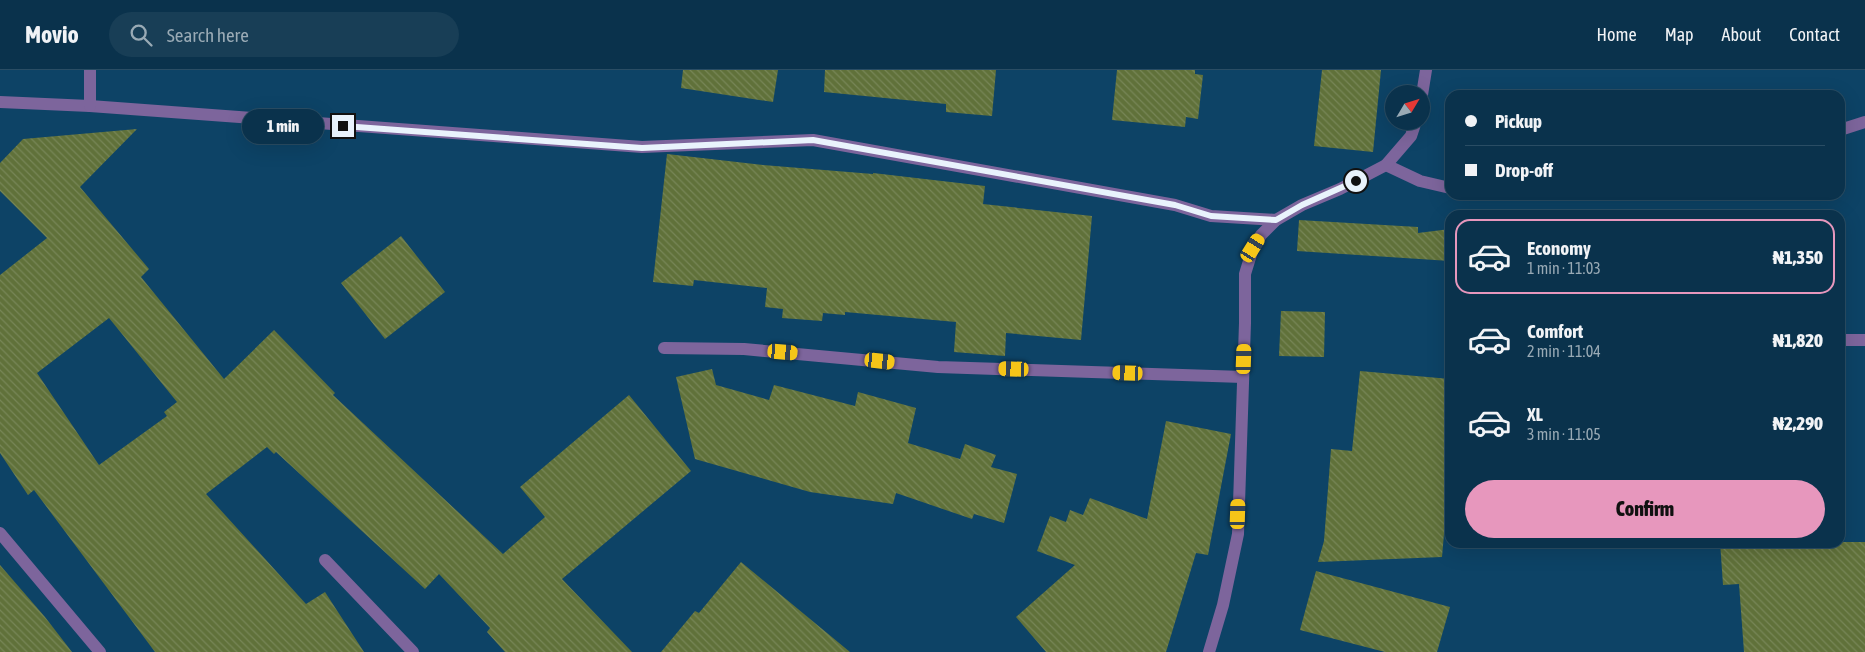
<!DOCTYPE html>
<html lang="en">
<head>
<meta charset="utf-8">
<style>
	body { margin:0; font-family:"Asap Condensed",sans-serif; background:#183e56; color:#f1f3f6; height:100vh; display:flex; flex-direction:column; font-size:19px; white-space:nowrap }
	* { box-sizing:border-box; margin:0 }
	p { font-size:16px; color:#99aab5 }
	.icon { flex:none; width:28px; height:28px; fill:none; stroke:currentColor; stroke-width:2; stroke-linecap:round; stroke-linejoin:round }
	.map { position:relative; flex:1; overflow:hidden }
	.sheet { position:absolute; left:1445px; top:140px; width:400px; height:338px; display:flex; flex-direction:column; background:#0a324c; border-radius:15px; box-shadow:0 5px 20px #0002,0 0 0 1px #2a4d64 }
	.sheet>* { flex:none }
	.guide { position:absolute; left:1445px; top:20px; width:400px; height:110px; border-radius:15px; box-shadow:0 5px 20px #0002,0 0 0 1px #2a4d64; display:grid; align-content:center; height:110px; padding:0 20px; background:#0a324c }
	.needle { width:32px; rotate:52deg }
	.controls { position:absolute; left:1385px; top:15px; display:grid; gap:10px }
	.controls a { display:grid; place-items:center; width:45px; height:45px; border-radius:50%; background:#0a324c; box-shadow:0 5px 20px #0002,0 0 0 1px #2a4d64; font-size:25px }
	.end { position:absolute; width:22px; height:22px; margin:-11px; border:6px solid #e9f3fc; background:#111; box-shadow:0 0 0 2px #111 }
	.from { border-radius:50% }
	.bubble { position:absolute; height:35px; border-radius:18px; background:#0a324c; box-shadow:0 5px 20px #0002,0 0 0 1px #2a4d64; font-size:16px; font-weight:800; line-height:35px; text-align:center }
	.car { position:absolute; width:15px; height:30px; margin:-15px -8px; border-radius:6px; box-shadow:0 0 4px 1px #0007; background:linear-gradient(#f5c518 24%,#345 0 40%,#f5c518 0 76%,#345 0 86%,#f5c518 0) }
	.guide b { display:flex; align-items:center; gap:18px; height:48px; font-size:19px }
	.guide b+b { border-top:1px solid #2a4d64 }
	.guide i { width:12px; height:12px; background:#f1f3f6 }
	ul { padding:9px 0 0; list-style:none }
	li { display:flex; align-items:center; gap:15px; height:75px; margin:0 10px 8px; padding:0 10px; border:2px solid transparent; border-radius:15px }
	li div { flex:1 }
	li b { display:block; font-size:19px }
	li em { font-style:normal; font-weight:800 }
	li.active { border-color:#e797bd }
	li>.icon { width:45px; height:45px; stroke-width:1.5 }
	.button { display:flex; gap:10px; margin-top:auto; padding:10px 20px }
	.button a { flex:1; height:58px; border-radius:30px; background:#e797bd; color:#111; font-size:20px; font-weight:800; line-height:58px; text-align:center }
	header { display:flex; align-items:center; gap:30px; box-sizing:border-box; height:70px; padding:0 25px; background:#0a324c; border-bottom:1px solid #2a4d64 }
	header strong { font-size:24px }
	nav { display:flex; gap:28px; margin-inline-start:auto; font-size:18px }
	.search { width:350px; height:45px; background:#183e56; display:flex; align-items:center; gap:12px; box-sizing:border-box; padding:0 18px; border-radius:28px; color:#99aab5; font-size:19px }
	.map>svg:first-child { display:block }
	.building { fill:url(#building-back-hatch); fill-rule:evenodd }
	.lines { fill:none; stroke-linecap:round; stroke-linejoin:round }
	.minor { stroke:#7d659c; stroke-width:12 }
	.route { stroke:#e9f3fc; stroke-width:6 }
</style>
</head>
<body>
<header>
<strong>Movio</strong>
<div class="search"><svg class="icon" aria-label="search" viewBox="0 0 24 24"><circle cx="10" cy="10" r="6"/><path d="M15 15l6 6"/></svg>Search here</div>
<nav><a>Home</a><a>Map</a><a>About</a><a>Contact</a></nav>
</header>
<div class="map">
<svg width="1865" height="582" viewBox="0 0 1865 582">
	<defs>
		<pattern id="building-back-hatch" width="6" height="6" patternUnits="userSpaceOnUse" patternTransform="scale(1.25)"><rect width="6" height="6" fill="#60713a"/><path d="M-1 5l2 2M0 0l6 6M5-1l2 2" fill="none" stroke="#778657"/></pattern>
	</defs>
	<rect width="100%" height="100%" fill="#0d4366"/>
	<!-- building -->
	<g class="building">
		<path d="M 683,0 L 778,0 L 773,32 L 681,18 Z"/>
		<path d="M 825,0 L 996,0 L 992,46 L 946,42 L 946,34 L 824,22 Z"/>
		<path d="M 1117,0 L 1195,0 L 1195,4 L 1203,5 L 1198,49 L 1186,47 L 1185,57 L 1112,50 Z"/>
		<path d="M 1322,0 L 1381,0 L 1373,82 L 1314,76 Z"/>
		<path d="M 137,59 L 80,117 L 149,199 L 141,207 L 224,309 L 274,260 L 335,323 L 333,325 L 503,484 L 545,447 L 520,417 L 629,325 L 691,401 L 562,509 L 632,582 L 505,582 L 487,562 L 490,558 L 439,504 L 425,519 L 276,382 L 274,384 L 267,377 L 206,424 L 306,534 L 325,522 L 364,582 L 155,582 L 34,420 L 28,425 L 0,383 L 0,205 L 47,168 L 0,121 L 0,93 L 23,69 ZM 109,248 L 177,332 L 164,342 L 167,346 L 99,395 L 37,303 Z"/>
		<path d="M 667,84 L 763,95 L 873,104 L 873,103 L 985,116 L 983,134 L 1092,146 L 1081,270 L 1006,263 L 1005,286 L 954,282 L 956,252 L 845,242 L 845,245 L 823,243 L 822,251 L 782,248 L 783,239 L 765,237 L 767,218 L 694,210 L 693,216 L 653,212 Z"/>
		<path d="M 1299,150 L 1418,157 L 1418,163 L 1450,159 L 1450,191 L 1297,181 Z"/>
		<path d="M 401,166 L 445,222 L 385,269 L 341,213 Z"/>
		<path d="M 1281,241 L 1325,242 L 1324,287 L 1279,286 Z"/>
		<path d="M 712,299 L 716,315 L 769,330 L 774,315 L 855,336 L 858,322 L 916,338 L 908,373 L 960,389 L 965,374 L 996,385 L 991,397 L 1017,404 L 1004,453 L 974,444 L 972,449 L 896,423 L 893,434 L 810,422 L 695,389 L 676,307 Z"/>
		<path d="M 1360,301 L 1450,309 L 1450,395 L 1442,487 L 1318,492 L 1324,471 L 1331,379 L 1352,381 Z"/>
		<path d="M 1166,351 L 1231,364 L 1208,485 L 1196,483 L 1166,582 L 1046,582 L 1016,547 L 1075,495 L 1037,481 L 1050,446 L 1066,452 L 1070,440 L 1083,445 L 1090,428 L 1147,449 Z"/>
		<path d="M 1720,472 L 1865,472 L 1865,582 L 1744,582 L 1739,514 L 1723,515 Z"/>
		<path d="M 741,492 L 850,582 L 661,582 L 695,541 L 699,543 Z"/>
		<path d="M 0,495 L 45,547 L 72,582 L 0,582 Z"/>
		<path d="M 1316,501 L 1450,537 L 1437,582 L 1385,582 L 1300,560 Z"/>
	</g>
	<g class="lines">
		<!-- minor -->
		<g class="minor">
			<path d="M 1421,31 L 1426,0"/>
			<path d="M 0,32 L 90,36 L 642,77 L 813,70 L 1175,135 L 1211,146 L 1276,150"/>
			<path d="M 90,36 L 90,0"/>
			<path d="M 1840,60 L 1865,52"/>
			<path d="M 1386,95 L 1420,111 L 1450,118"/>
			<path d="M 1840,270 L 1865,270"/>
			<path d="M 664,278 L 744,279 L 938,297 L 1243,307"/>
			<path d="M 0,463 L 100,582"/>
			<path d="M 325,490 L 413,582"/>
			<path d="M 1209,582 L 1223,535 L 1238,464 L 1245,253 L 1245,204 L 1253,178 L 1261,165 L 1276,150 L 1302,135 L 1340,119 L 1386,95 L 1411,66 L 1416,51"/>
		</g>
	</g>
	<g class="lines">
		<!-- route -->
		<path class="route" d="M 343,56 L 642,78 L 813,70 L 1175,135 L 1211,146 L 1276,150 L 1302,135 L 1356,111"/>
	</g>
</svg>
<div class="controls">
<a><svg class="needle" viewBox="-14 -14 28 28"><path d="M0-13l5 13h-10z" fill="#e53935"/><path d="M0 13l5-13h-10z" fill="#99aab5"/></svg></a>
</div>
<i class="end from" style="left:1356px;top:111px"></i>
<i class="end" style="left:343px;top:56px"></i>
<div class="bubble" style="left:242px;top:39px;width:82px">1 min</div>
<i class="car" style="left:1253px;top:178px;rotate:32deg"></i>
<i class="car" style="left:783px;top:282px;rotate:95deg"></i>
<i class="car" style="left:1244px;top:289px;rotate:2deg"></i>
<i class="car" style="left:880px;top:291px;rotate:96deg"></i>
<i class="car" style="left:1014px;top:299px;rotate:272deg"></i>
<i class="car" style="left:1128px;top:303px;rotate:272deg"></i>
<i class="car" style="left:1238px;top:444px;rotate:2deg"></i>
<div class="guide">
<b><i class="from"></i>Pickup</b>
<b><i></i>Drop-off</b>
</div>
<section class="sheet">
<ul>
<li class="active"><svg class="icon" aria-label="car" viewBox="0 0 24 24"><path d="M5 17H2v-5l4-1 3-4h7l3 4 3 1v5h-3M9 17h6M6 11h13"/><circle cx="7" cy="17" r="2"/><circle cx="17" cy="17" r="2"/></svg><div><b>Economy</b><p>1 min · 11:03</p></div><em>₦1,350</em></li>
<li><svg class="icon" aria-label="car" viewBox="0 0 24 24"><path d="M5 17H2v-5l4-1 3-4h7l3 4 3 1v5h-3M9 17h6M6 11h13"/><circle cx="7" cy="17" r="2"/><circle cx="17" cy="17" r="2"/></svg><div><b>Comfort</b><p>2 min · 11:04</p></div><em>₦1,820</em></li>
<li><svg class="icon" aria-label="car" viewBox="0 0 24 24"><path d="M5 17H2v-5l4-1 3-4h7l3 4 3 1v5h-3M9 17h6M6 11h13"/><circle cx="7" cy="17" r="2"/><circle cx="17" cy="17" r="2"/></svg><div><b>XL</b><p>3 min · 11:05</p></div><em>₦2,290</em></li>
</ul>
<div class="button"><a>Confirm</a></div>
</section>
</div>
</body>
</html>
